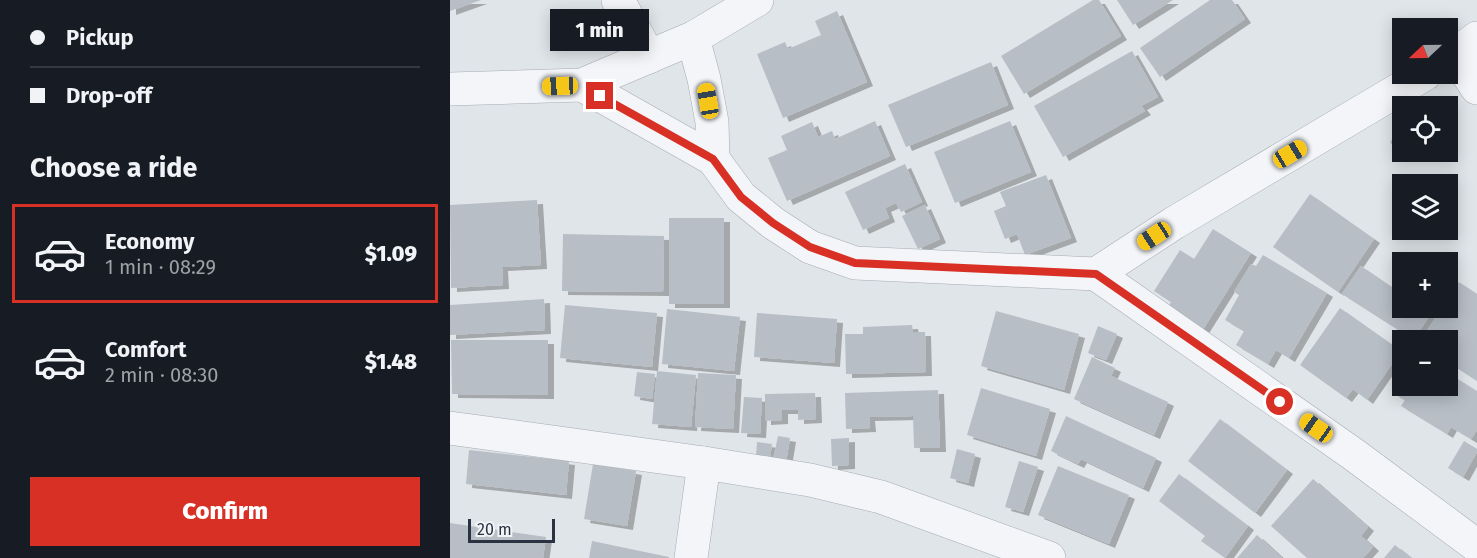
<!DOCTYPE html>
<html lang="en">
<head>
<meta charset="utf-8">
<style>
	body { margin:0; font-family:"Fira Sans",sans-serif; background:#242831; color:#f1f3f6; height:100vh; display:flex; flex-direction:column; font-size:22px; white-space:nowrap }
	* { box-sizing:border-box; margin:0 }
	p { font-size:20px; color:#9ea1a6 }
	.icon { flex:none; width:33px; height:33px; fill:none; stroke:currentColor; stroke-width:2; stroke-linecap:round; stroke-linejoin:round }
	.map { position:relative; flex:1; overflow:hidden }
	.details { display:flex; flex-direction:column; background:#171b24; width:450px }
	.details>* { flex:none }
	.hud { display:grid; align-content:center; height:132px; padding:0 30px; background:#171b24 }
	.needle { width:39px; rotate:248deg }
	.fabs { position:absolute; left:942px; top:18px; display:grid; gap:12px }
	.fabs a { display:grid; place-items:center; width:66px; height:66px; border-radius:0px; background:#171b24; box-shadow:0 3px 15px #0003; font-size:30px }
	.scale { position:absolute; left:18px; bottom:15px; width:87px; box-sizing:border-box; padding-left:6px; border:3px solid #293341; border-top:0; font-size:16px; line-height:21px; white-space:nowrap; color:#293341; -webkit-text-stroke:4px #f0f3f7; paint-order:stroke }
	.end { position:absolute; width:27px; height:27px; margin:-14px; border:8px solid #d93025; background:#fff; box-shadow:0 0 0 3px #fff }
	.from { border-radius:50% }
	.bubble { position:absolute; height:42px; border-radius:0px; background:#171b24; box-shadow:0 3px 15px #0003; font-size:20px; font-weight:800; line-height:42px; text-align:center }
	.car { position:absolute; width:18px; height:36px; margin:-18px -9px; border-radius:8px; box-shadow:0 0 4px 2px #0007; background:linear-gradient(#f5c518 24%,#345 0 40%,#f5c518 0 76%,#345 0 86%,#f5c518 0) }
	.hud b { display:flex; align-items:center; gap:21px; height:57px; font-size:22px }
	.hud b+b { border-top:2px solid #363941 }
	.hud i { width:15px; height:15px; background:#f1f3f6 }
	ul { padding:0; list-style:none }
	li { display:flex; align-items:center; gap:18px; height:99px; margin:0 12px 9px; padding:0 18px; border:3px solid transparent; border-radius:0px }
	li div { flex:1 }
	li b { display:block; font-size:22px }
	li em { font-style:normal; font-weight:800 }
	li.current { border-color:#d93025 }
	li>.icon { width:54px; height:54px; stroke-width:1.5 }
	h2 { padding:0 30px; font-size:27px; line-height:72px }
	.button { display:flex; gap:12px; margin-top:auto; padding:12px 30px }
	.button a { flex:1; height:69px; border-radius:0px; background:#d93025; color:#fff; font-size:24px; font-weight:800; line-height:69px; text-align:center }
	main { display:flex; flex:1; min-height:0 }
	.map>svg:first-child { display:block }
	.building { fill:#b7bec6; filter:url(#shadow) }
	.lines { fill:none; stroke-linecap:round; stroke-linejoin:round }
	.minor-casing { stroke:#a5acb3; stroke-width:34 }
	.minor { stroke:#f3f5f8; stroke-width:33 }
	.route { stroke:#d93025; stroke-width:8 }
</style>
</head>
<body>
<main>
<section class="details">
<div class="hud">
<b><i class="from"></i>Pickup</b>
<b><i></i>Drop-off</b>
</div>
<h2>Choose a ride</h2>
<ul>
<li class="current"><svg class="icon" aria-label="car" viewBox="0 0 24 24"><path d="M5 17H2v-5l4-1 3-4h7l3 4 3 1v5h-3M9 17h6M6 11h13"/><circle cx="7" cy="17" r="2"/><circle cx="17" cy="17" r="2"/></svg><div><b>Economy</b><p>1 min · 08:29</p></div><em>$1.09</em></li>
<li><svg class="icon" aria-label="car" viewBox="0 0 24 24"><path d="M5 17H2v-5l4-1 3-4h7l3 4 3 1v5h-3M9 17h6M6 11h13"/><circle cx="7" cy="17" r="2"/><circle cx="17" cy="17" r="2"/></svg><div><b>Comfort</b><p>2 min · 08:30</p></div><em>$1.48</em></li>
</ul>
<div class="button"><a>Confirm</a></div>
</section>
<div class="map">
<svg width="1027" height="558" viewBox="0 0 1027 558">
	<defs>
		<filter id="shadow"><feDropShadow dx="6" dy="4" stdDeviation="0" flood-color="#0004"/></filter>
	</defs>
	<rect width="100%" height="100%" fill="#e0e5e9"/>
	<!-- building -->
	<g class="building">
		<path d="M 0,0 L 31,0 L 0,11 Z"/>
		<path d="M 643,0 L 649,0 L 671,36 L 574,94 L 551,56 Z"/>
		<path d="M 667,0 L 723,0 L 683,25 Z"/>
		<path d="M 760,0 L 782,0 L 795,19 L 710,77 L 690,48 Z"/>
		<path d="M 387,11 L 417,82 L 333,118 L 307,54 L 335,42 L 338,49 L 371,35 L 365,21 Z"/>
		<path d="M 682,51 L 708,97 L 691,106 L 695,111 L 613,157 L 584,106 Z"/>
		<path d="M 541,62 L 558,105 L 456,147 L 438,105 Z"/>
		<path d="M 425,121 L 440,156 L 337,201 L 318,158 L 337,150 L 331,136 L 362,122 L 368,137 L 382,131 L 385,139 Z"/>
		<path d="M 560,121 L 581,172 L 505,203 L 484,152 Z"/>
		<path d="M 950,122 L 952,124 L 952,149 L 940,143 Z"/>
		<path d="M 455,164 L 472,202 L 451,212 L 446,203 L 435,208 L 439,218 L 413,230 L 395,192 Z"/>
		<path d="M 596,175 L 621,238 L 575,255 L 567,234 L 555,239 L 544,211 L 556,206 L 550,192 Z"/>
		<path d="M 860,194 L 924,239 L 888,292 L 823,247 Z"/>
		<path d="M 87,200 L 91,265 L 52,267 L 53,285 L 1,288 L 0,205 Z"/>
		<path d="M 475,205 L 490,239 L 468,249 L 452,216 Z"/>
		<rect x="219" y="218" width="55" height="86"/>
		<path d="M 763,229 L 801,253 L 752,331 L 717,309 L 721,302 L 704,291 L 730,250 L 744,259 Z"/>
		<path d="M 113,234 L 214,236 L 213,292 L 112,291 Z"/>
		<path d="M 813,255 L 877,293 L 839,358 L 826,350 L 818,364 L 786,345 L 794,331 L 775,320 L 789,295 L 784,292 L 801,264 L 806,266 Z"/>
		<path d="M 911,266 L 952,294 L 952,308 L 973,308 L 981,313 L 964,340 L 892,294 Z"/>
		<path d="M 1009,282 L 1027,294 L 1027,381 L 998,362 L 998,340 L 971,340 L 992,308 L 998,308 L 998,299 Z"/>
		<path d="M 94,299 L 95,330 L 0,335 L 0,305 Z"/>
		<path d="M 115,305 L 207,313 L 202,367 L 110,358 Z"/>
		<path d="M 890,308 L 951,351 L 917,400 L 903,389 L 896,398 L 850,365 Z"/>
		<path d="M 217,309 L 290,317 L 284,371 L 212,364 Z"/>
		<path d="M 546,311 L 629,334 L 614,390 L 531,366 Z"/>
		<path d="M 307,313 L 387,319 L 384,363 L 304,357 Z"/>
		<path d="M 462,325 L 463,332 L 475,332 L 476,372 L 396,374 L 395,334 L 413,334 L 413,327 Z"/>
		<path d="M 648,326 L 667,334 L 656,360 L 638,353 Z"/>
		<path d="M 1,340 L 98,340 L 98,395 L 2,394 Z"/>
		<path d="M 642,357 L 665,368 L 661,376 L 718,402 L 704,435 L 624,399 Z"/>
		<path d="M 207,371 L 246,375 L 241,427 L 202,424 Z"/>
		<path d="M 187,372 L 205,374 L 202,399 L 184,396 Z"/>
		<path d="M 248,373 L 286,375 L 283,429 L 245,427 Z"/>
		<path d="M 998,373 L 1027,391 L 1027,430 L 1021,439 L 1001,427 L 997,434 L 951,406 L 955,400 L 943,393 L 952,377 L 952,386 L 998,386 Z"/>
		<path d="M 531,388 L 600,409 L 586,456 L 517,435 Z"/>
		<path d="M 488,390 L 490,448 L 464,448 L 463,416 L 419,417 L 420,428 L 396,429 L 395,393 Z"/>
		<path d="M 365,393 L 366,419 L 348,420 L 348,410 L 332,410 L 332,420 L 315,421 L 315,394 Z"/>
		<path d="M 294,397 L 312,398 L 310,434 L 291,433 Z"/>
		<path d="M 616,416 L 706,458 L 693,488 L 631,459 L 628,464 L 601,451 Z"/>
		<path d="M 770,419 L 837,470 L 805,513 L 738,461 Z"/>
		<path d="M 328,436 L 340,438 L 336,462 L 323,460 Z"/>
		<path d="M 399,438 L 399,465 L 382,466 L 381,439 Z"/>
		<path d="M 1014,441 L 1027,449 L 1027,452 L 1013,477 L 998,468 Z"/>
		<path d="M 307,442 L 322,444 L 320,458 L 306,456 Z"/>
		<path d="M 507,449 L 525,454 L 518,483 L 500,478 Z"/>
		<path d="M 19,450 L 119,461 L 116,495 L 16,484 Z"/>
		<path d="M 569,461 L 588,467 L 573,512 L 555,507 Z"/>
		<path d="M 143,464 L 186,471 L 177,526 L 134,519 Z"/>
		<path d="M 608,466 L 679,495 L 659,544 L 588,515 Z"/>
		<path d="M 729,474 L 798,526 L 775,558 L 751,541 L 755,536 L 709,501 Z"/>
		<path d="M 863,479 L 918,527 L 911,536 L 923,547 L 913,558 L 857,558 L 821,526 Z"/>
		<path d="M 0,523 L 96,537 L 93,558 L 0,558 Z"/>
		<path d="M 807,535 L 832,558 L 787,558 Z"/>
		<path d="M 142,541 L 219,557 L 219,558 L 139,558 Z"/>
		<path d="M 945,545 L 961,558 L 934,558 Z"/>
	</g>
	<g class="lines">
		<!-- minor casing -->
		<g class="minor-casing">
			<g id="minor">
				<path d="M 168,0 L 199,57"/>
				<path d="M 243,38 L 254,79 L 262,122 L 263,159"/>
				<path d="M 1005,55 L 1027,88"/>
				<path d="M 998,60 L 1027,38"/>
				<path d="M 132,85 L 263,159 L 291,197 L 323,223 L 360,247 L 405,263 L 646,274 L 724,223 L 975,74"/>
				<path d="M 0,89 L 132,85 L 243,38 L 307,0"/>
				<path d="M 646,274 L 903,454 L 1027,546"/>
				<path d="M 0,428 L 254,463 L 360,480 L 431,497 L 599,558"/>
				<path d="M 241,558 L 254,463"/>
			</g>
		</g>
		<!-- minor -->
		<use href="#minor" class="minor"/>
	</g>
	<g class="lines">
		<!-- route -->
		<path class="route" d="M 150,96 L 263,159 L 291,197 L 323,223 L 360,247 L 405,263 L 646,274 L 830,402"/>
	</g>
</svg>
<div class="fabs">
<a><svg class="needle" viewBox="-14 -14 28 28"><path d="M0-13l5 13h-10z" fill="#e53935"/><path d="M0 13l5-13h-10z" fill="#9ea1a6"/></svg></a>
<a><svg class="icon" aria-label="locate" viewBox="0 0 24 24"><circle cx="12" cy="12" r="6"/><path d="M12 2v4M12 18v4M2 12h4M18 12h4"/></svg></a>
<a><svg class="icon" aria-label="layers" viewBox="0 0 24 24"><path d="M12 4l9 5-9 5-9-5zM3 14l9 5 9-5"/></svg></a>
<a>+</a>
<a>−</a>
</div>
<div class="scale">20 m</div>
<i class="end from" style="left:830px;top:402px"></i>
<i class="end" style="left:150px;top:96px"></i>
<div class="bubble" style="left:100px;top:9px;width:99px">1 min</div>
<i class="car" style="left:110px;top:86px;rotate:268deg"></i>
<i class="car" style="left:258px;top:101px;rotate:350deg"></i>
<i class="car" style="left:840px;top:154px;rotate:59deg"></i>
<i class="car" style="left:704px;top:236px;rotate:237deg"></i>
<i class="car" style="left:866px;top:428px;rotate:305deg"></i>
</div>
</main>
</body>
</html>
